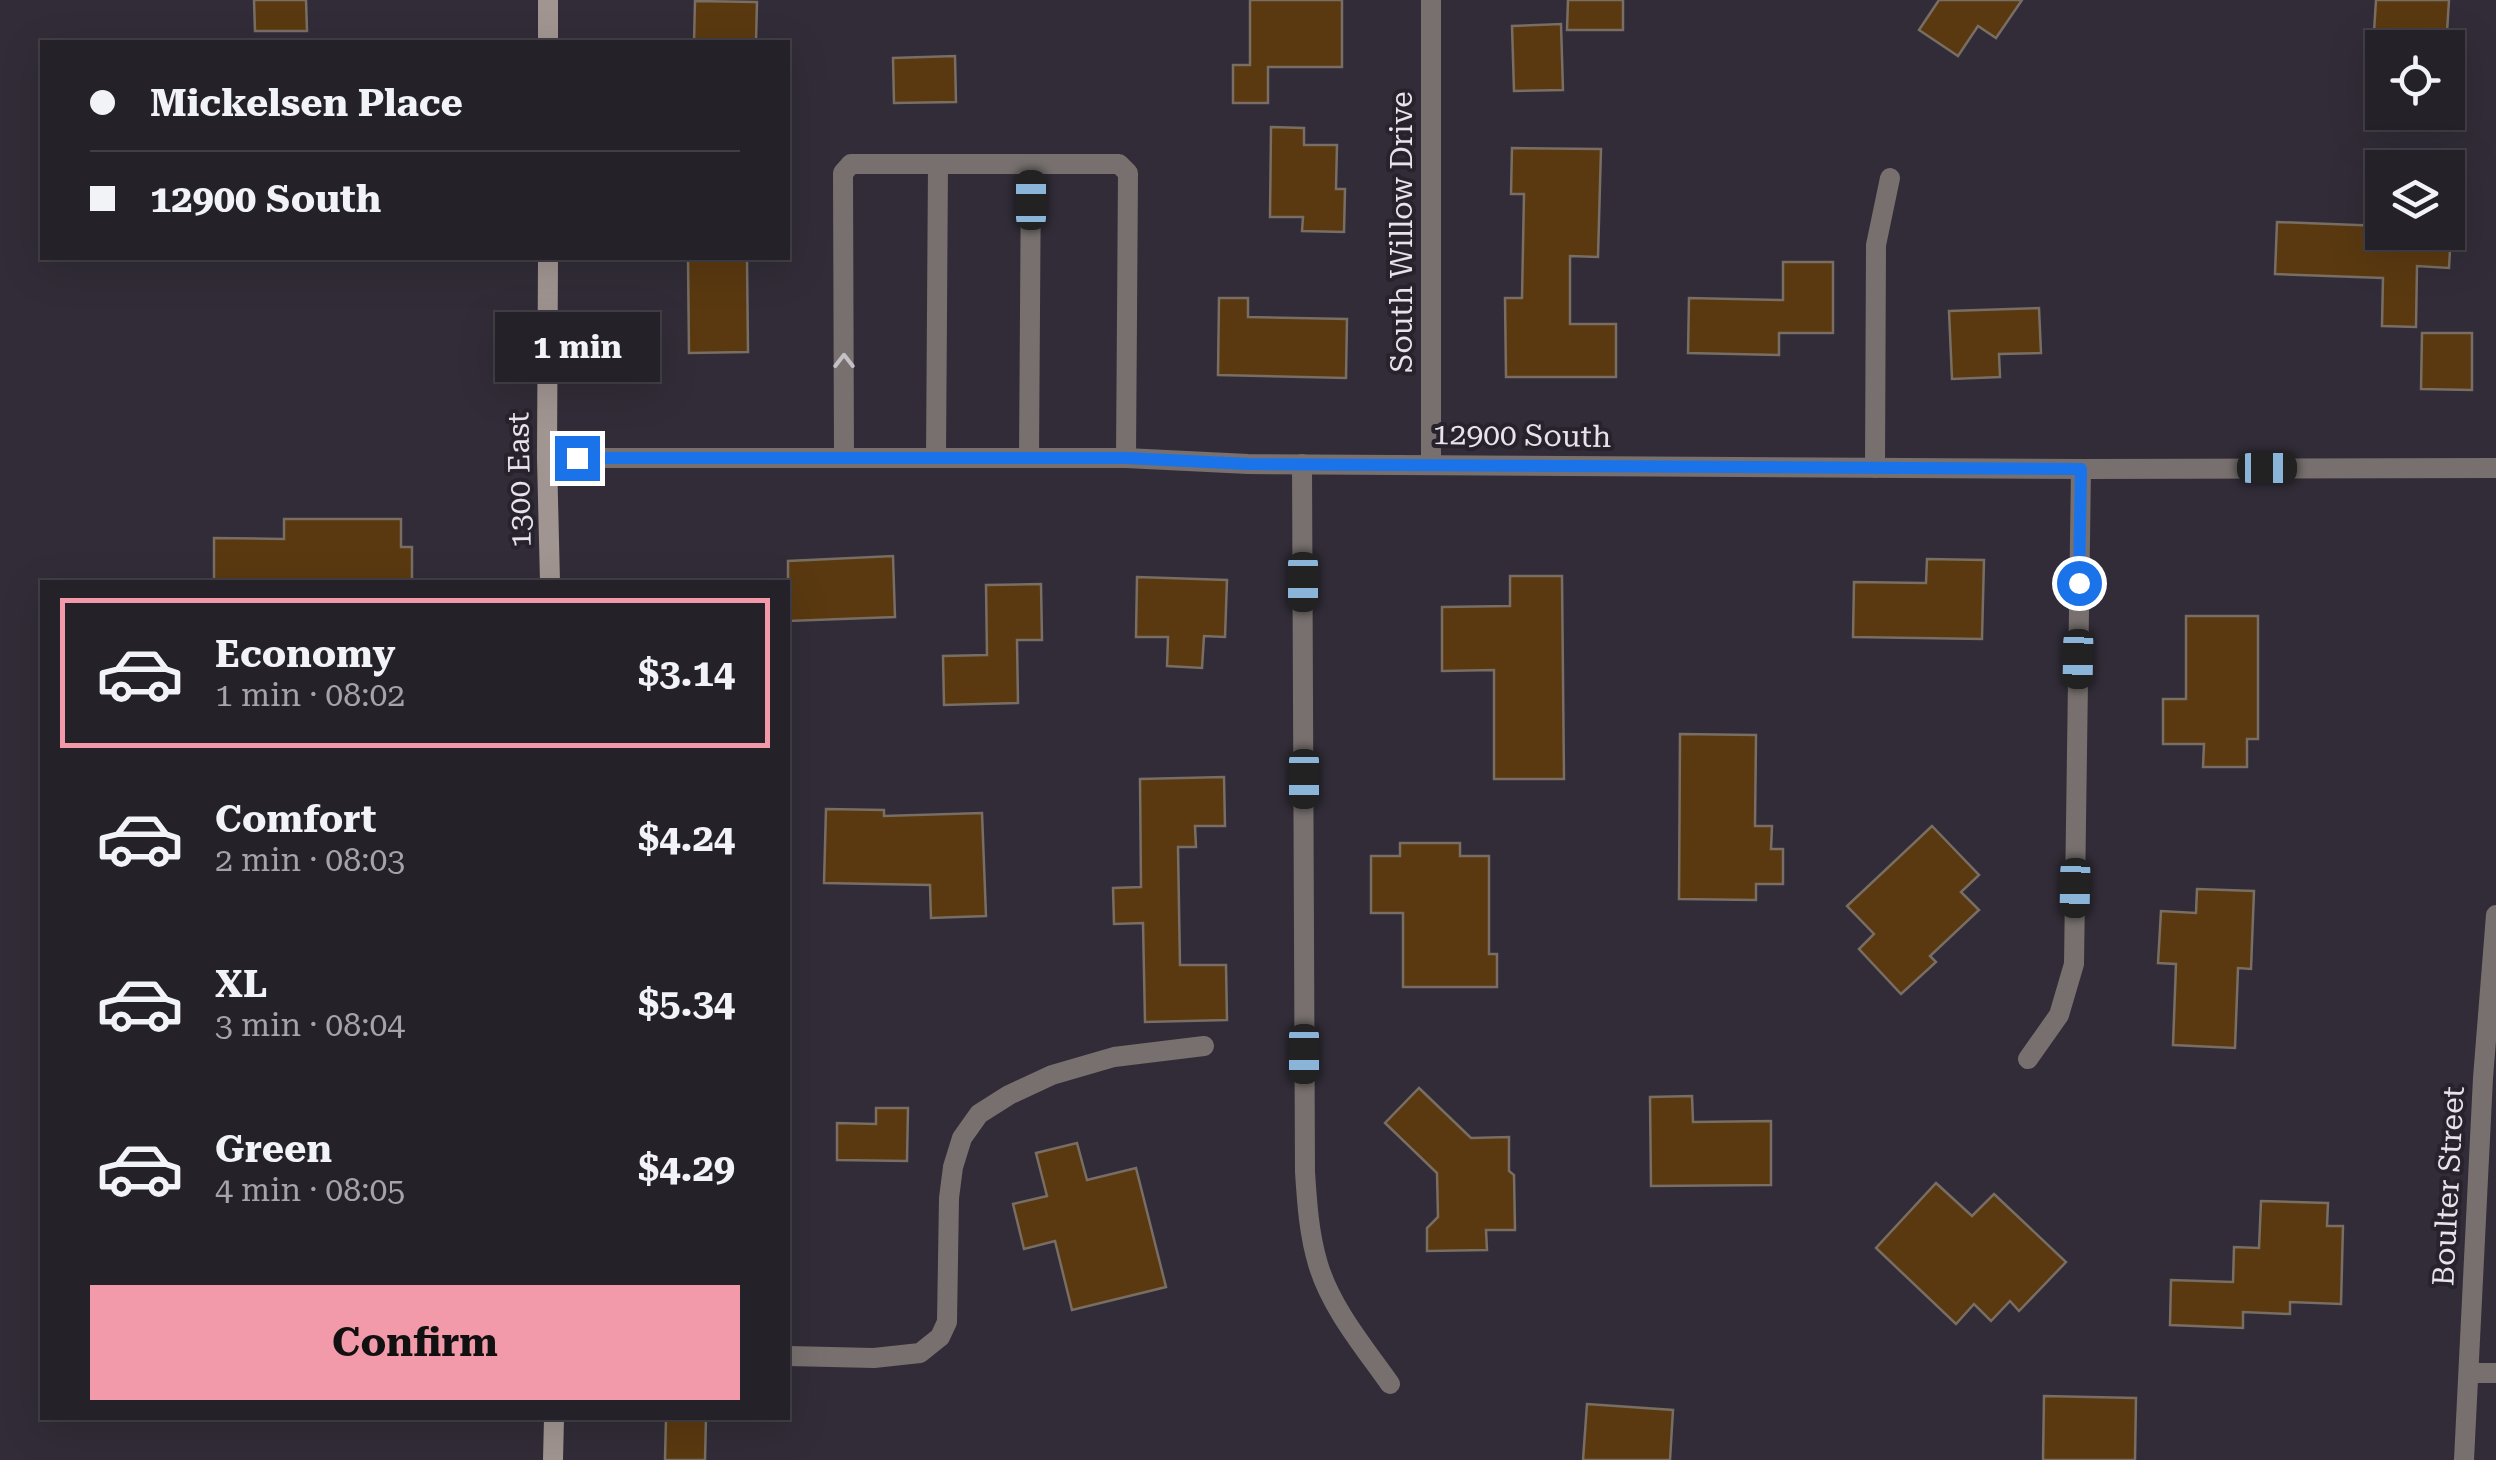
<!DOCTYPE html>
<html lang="en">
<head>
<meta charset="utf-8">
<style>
	body { margin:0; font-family:"Roboto Serif",serif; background:#312e35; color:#f1f3f6; height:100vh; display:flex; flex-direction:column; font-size:38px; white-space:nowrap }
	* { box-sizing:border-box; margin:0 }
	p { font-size:32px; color:#a3a3a8 }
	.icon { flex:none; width:55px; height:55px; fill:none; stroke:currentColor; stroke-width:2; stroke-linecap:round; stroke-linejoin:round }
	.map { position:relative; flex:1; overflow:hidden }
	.details { position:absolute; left:40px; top:580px; width:750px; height:840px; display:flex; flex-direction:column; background:#252129; border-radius:0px; box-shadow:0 10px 40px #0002,0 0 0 2px #423e46 }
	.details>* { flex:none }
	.hud { position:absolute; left:40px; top:40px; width:750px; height:220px; border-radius:0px; box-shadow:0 10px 40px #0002,0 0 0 2px #423e46; display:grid; align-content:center; height:220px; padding:0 50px; background:#252129 }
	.controls { position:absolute; left:2365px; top:30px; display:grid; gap:20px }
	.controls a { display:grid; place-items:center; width:100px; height:100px; border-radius:0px; background:#252129; box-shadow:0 10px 40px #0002,0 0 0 2px #423e46; font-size:50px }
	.end { position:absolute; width:45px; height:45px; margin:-22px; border:12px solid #1a73e8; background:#fff; box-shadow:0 0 0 5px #fff }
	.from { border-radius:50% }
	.bubble { position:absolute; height:70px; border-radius:0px; background:#252129; box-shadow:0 10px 40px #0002,0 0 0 2px #423e46; font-size:32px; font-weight:700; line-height:70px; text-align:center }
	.car { position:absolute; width:30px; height:60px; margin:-30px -15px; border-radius:12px; box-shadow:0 0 8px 2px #0007; background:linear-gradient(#222 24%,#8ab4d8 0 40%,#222 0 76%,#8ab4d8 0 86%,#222 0) }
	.hud b { display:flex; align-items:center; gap:35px; height:95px; font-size:38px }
	.hud b+b { border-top:2px solid #423e46 }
	.hud i { width:25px; height:25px; background:#f1f3f6 }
	ul { padding:18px 0 0; list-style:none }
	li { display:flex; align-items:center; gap:30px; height:150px; margin:0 20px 15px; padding:0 30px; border:5px solid transparent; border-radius:0px }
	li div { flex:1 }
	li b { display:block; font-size:38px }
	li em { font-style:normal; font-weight:700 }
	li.selected { border-color:#f39aaa }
	li>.icon { width:90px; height:90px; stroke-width:1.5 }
	.cta { display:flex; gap:20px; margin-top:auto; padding:20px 50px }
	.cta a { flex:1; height:115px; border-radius:0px; background:#f39aaa; color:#111; font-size:40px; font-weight:700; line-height:115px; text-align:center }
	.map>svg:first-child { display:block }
	.building { fill:#5a3910; stroke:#786e63; stroke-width:2.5 }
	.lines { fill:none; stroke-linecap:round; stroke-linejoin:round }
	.lane { stroke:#77706e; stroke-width:20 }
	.street { stroke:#77706e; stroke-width:20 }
	.secondary { stroke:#a09591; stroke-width:20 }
	.oneway { stroke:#c5c0c5 }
	.route { stroke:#1a73e8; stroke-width:12 }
	.labels { text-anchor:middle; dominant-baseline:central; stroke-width:8; stroke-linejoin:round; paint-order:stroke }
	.street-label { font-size:30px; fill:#e6e3ea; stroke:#28222d }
</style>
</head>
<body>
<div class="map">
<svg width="2496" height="1460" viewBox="0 0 2496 1460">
	<rect width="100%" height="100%" fill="#312c37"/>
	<!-- building -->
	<g class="building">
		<path d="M 254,0 L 306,0 L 307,31 L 255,31 Z"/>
		<path d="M 1250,0 L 1342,0 L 1342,67 L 1268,67 L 1268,103 L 1233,103 L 1233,65 L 1250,65 Z"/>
		<path d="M 1568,0 L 1623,0 L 1623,30 L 1567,30 Z"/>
		<path d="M 1939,0 L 2022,0 L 1996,38 L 1978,26 L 1958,56 L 1919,30 Z"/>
		<path d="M 2376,0 L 2449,0 L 2446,48 L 2373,48 Z"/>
		<path d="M 695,1 L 757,2 L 756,42 L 694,42 Z"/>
		<path d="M 1561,24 L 1563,90 L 1514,91 L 1512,26 Z"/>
		<path d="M 955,56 L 956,102 L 894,103 L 893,58 Z"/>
		<path d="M 1271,127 L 1304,128 L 1304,145 L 1337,145 L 1336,189 L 1345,189 L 1344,232 L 1302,231 L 1303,217 L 1270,217 Z"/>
		<path d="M 1512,148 L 1601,149 L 1598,257 L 1570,256 L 1570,324 L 1616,324 L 1616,377 L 1506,377 L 1505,298 L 1522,298 L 1524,194 L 1511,194 Z"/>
		<path d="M 2277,222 L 2382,226 L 2382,232 L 2451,232 L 2449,268 L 2417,266 L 2416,327 L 2382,326 L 2383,278 L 2275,274 Z"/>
		<path d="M 688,258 L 747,258 L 748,352 L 689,353 Z"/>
		<path d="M 1783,262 L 1833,262 L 1833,333 L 1779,333 L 1779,355 L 1688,353 L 1689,298 L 1783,300 Z"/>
		<path d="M 1219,298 L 1248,298 L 1248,317 L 1347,319 L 1346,378 L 1218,375 Z"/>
		<path d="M 2039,308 L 2041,353 L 1999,354 L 2000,377 L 1952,379 L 1949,311 Z"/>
		<path d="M 2422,333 L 2472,333 L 2472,390 L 2421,389 Z"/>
		<path d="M 284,519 L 401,519 L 401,547 L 412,547 L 412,582 L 214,582 L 214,538 L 284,539 Z"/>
		<path d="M 893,556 L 895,617 L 788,621 L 788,561 Z"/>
		<path d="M 1927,559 L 1984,560 L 1982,639 L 1853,637 L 1854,582 L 1926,583 Z"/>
		<path d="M 1510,576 L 1562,576 L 1564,779 L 1494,779 L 1494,670 L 1442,671 L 1442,607 L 1510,606 Z"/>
		<path d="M 1137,577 L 1227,580 L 1225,637 L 1204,636 L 1202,668 L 1167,666 L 1168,637 L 1136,637 Z"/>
		<path d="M 1041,584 L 1042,640 L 1017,640 L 1018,703 L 944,705 L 943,656 L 987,655 L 986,585 Z"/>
		<path d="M 2186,616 L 2258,616 L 2258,739 L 2247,739 L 2247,767 L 2203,767 L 2204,744 L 2163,744 L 2163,699 L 2186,699 Z"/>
		<path d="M 1680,734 L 1756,735 L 1755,826 L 1772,826 L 1771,849 L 1783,849 L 1783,884 L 1756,884 L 1756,900 L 1679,899 Z"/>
		<path d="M 1224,777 L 1225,826 L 1195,826 L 1196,847 L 1178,847 L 1180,965 L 1226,965 L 1227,1020 L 1145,1022 L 1143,923 L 1114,924 L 1113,888 L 1141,887 L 1140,779 Z"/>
		<path d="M 826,809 L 884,810 L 884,816 L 982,813 L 986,916 L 931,918 L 930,885 L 824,883 Z"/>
		<path d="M 1932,826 L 1979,875 L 1961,892 L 1979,910 L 1930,956 L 1936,962 L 1901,994 L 1859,949 L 1874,934 L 1847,906 Z"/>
		<path d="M 1400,843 L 1460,843 L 1460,856 L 1489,856 L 1489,954 L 1497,954 L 1497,987 L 1403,987 L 1403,913 L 1371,913 L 1371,856 L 1400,856 Z"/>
		<path d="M 2197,889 L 2254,891 L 2251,969 L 2238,968 L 2235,1048 L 2173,1045 L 2176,964 L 2158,963 L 2161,911 L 2196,913 Z"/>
		<path d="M 1419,1088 L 1471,1138 L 1509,1137 L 1509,1171 L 1514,1175 L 1515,1230 L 1486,1230 L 1487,1250 L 1427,1251 L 1427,1228 L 1438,1217 L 1437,1173 L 1385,1123 Z"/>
		<path d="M 1692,1096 L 1693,1122 L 1771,1121 L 1771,1185 L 1651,1186 L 1650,1097 Z"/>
		<path d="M 876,1108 L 908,1108 L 907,1161 L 837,1160 L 837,1123 L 876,1124 Z"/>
		<path d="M 1077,1143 L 1087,1180 L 1136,1168 L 1166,1287 L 1072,1310 L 1055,1241 L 1024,1249 L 1013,1204 L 1047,1196 L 1036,1153 Z"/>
		<path d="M 1936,1183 L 1972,1216 L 1994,1194 L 2066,1262 L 2019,1311 L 2010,1301 L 1991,1321 L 1974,1304 L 1956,1324 L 1876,1248 Z"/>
		<path d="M 2261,1201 L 2328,1203 L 2327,1226 L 2343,1226 L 2341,1304 L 2290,1302 L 2290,1314 L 2243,1312 L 2243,1328 L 2170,1325 L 2171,1280 L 2233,1282 L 2234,1247 L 2259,1248 Z"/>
		<path d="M 2044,1396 L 2136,1398 L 2135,1460 L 2043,1460 Z"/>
		<path d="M 1587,1404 L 1673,1410 L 1670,1460 L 1583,1460 Z"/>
		<path d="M 666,1418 L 706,1418 L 705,1460 L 665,1460 Z"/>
	</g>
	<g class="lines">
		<!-- lane -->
		<g class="lane">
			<path d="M 844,458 L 843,173 L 851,164 L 1119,164 L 1128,173 L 1126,458"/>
			<path d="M 936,458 L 938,164"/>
			<path d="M 1029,458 L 1031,164"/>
			<path d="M 788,1356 L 874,1358 L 920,1353 L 940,1337 L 947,1322 L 949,1198 L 953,1167 L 962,1138 L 979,1114 L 1009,1095 L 1052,1075 L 1114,1057 L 1204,1046"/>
		</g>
		<!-- street -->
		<g class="street">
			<path d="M 1431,0 L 1431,464"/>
			<path d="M 547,458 L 1126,458 L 1248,464 L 2081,469 L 2496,468"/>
			<path d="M 1302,464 L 1305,1172 C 1307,1203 1309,1234 1318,1264 C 1331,1308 1364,1347 1390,1384"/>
			<path d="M 1875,468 L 1876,245 L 1890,178"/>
			<path d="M 2028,1059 L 2059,1015 L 2074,964 L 2081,469"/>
			<path d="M 2469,1373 L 2496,1373"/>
			<path d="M 2464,1460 L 2483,1078 L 2496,915"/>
		</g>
		<!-- secondary -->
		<g class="secondary">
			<path d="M 548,42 L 548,0"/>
			<path d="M 548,258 L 547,458 L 550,582"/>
			<path d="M 553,1460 L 554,1418"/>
		</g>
	</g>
	<!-- one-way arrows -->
	<defs><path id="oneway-chevron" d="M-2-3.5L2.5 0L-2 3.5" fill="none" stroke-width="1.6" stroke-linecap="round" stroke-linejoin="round" transform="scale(2.5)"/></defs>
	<use class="oneway" href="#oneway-chevron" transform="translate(844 361) rotate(-90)"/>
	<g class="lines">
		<!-- route -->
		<path class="route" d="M 577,458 L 1126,458 L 1248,464 L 2081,469 L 2079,583"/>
	</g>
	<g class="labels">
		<!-- street labels -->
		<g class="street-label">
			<text transform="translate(1401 232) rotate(-90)">South Willow Drive</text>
			<text transform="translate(1522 435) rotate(1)">12900 South</text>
			<text transform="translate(519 480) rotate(-91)">1300 East</text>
			<text transform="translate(2448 1186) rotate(-87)">Boulter Street</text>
		</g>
	</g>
</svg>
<div class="controls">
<a><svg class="icon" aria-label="locate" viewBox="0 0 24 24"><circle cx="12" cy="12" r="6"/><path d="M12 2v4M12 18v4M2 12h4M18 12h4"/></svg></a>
<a><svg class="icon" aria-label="layers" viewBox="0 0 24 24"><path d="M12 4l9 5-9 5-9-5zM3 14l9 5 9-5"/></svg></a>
</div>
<i class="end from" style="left:2079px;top:583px"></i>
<i class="end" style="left:577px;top:458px"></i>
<div class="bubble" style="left:495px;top:312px;width:165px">1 min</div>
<i class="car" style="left:1031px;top:200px;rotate:0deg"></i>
<i class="car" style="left:2267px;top:468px;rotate:90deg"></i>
<i class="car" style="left:1303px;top:582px;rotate:180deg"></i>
<i class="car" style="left:2078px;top:659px;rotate:181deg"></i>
<i class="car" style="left:1304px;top:779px;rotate:180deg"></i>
<i class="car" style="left:2075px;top:888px;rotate:181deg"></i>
<i class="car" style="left:1304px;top:1054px;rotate:180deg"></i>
<div class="hud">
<b><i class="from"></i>Mickelsen Place</b>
<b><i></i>12900 South</b>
</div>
<section class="details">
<ul>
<li class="selected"><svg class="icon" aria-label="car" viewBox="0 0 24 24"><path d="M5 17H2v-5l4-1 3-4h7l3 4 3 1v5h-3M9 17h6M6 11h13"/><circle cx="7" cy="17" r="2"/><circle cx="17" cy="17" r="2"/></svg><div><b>Economy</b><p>1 min · 08:02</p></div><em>$3.14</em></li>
<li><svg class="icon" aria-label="car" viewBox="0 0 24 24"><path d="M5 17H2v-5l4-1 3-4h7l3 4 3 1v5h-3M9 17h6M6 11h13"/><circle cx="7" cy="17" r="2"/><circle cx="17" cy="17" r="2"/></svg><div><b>Comfort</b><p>2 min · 08:03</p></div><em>$4.24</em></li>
<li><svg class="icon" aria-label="car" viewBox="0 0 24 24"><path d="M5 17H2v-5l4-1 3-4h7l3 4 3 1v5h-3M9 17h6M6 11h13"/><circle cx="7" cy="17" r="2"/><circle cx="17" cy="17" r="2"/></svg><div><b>XL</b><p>3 min · 08:04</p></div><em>$5.34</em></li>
<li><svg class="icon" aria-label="car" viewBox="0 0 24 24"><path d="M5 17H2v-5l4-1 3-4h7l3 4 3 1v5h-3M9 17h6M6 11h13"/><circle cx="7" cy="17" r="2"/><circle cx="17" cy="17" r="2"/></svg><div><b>Green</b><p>4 min · 08:05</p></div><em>$4.29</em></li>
</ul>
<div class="cta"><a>Confirm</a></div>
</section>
</div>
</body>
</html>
